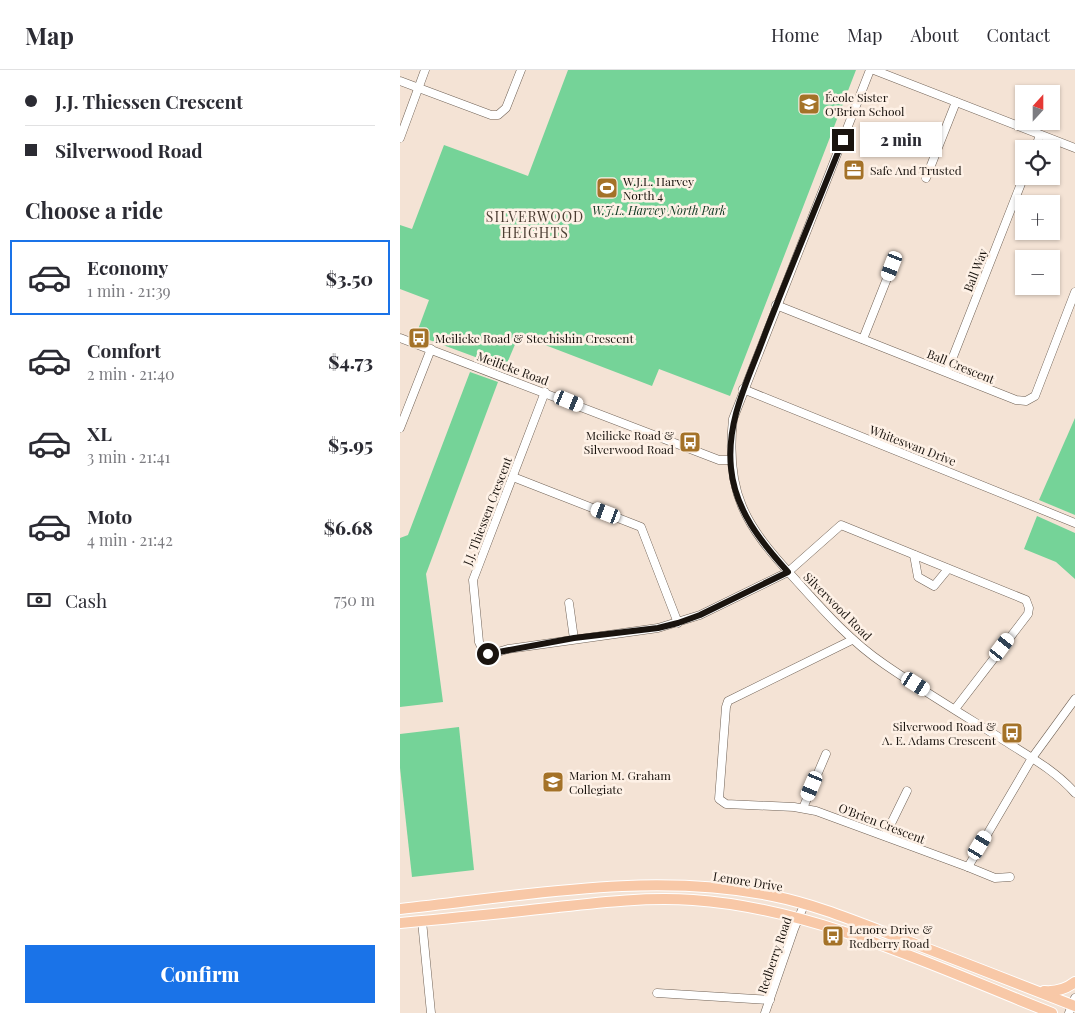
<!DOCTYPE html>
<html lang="en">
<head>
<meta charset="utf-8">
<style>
	body { margin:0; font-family:"Playfair Display",serif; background:#f7f7f7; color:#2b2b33; height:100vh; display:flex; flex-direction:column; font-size:19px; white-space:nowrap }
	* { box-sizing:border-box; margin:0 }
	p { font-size:16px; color:#7c7c81 }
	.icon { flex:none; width:28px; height:28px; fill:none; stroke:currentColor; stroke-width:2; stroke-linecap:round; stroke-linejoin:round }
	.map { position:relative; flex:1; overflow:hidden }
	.panel { display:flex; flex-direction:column; background:#fff; width:400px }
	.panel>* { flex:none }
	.guide { display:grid; align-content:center; height:110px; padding:0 25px; background:#fff }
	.needle { width:32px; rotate:21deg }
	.controls { position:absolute; left:615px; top:15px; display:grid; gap:10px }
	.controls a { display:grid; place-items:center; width:45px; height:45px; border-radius:0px; background:#fff; box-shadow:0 1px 4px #0004; font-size:25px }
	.end { position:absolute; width:22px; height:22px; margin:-11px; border:6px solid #1a140f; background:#fff; box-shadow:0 0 0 2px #fff }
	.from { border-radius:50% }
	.bubble { position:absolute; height:35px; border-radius:0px; background:#fff; box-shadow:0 1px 4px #0004; font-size:16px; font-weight:800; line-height:35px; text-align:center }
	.car { position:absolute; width:15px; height:30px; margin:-15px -8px; border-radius:6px; box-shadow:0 0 4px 1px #0007; background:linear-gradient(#fff 24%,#345 0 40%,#fff 0 76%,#345 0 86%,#fff 0) }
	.guide b { display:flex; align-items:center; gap:18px; height:48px; font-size:19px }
	.guide b+b { border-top:1px solid #e1e1e2 }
	.guide i { width:12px; height:12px; background:#2b2b33 }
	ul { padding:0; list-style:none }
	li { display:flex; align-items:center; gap:15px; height:75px; margin:0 10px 8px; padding:0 15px; border:2px solid transparent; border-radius:0px }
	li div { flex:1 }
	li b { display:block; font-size:19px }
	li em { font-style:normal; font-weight:800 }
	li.current { border-color:#1a73e8 }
	li>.icon { width:45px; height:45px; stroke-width:1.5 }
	h2 { padding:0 25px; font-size:22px; line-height:60px }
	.pay { display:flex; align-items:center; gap:12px; height:55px; padding:0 25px; font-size:19px }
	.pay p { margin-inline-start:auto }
	.button { display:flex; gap:10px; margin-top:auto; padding:10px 25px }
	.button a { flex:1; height:58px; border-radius:0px; background:#1a73e8; color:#fff; font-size:20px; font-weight:800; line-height:58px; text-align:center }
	header { display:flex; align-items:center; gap:30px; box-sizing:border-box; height:70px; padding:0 25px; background:#fff; border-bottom:1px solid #e1e1e2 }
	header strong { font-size:24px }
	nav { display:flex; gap:28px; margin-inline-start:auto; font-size:18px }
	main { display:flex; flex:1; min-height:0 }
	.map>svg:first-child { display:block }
	.green { fill:#75d398 }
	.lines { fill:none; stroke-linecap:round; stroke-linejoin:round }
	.minor-casing { stroke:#706256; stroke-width:9 }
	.major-casing { stroke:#fff; stroke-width:12 }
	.minor { stroke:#fff; stroke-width:8 }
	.major { stroke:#f8c8a7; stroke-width:10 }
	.route { stroke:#1a140f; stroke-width:6 }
	.labels { text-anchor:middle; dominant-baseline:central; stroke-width:5; stroke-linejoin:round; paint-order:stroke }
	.poi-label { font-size:12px; fill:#1a140f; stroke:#fef1e6; text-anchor:start }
	.park-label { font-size:12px; font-style:italic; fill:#0d3720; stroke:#fef1e6 }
	.street-label { font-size:12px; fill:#1a140f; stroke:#fef1e6 }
	.neighbourhood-label { font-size:14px; letter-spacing:1px; fill:#4c3e33; stroke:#fef1e6 }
</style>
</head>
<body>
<header>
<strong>Map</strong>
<nav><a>Home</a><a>Map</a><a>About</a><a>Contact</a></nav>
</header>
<main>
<section class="panel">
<div class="guide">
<b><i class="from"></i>J.J. Thiessen Crescent</b>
<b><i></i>Silverwood Road</b>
</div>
<h2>Choose a ride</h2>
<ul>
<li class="current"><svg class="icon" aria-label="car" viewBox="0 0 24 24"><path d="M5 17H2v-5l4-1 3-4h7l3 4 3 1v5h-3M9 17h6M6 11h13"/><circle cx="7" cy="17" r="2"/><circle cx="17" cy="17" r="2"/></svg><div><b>Economy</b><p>1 min · 21:39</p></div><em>$3.50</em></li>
<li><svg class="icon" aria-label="car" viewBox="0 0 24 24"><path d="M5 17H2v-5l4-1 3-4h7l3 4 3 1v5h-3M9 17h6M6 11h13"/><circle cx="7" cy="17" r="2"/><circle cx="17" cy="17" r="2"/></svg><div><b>Comfort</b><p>2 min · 21:40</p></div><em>$4.73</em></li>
<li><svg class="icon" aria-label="car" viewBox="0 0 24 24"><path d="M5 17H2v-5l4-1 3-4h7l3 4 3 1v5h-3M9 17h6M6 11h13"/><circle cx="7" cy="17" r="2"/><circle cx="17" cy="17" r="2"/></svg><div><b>XL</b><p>3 min · 21:41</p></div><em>$5.95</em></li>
<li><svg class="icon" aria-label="car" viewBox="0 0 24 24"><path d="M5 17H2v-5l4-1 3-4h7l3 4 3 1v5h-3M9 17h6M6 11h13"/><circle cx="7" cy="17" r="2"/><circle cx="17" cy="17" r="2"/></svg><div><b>Moto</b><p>4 min · 21:42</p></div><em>$6.68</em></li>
</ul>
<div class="pay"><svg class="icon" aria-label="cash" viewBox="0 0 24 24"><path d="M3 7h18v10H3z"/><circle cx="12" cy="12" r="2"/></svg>Cash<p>750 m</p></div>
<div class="button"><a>Confirm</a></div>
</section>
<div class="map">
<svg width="675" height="943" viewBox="0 0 675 943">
	<rect width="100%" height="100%" fill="#f4e3d5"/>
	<!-- green -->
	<g class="green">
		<path d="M 168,0 L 456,0 L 330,326 L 259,299 L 252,316 L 119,265 L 105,298 L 16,265 L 29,230 L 0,219 L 0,155 L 12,159 L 44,75 L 128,106 Z"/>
		<path d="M 70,302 L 98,312 L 26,504 L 43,632 L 0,637 L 0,468 L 8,465 Z"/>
		<path d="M 675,348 L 675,445 L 639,430 Z"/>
		<path d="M 637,446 L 675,463 L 675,509 L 656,492 L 624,479 Z"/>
		<path d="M 59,657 L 74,800 L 12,807 L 0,698 L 0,664 Z"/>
	</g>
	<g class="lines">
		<!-- minor casing -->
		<g class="minor-casing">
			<g id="minor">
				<path d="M 470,0 L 333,349 C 325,423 345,455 394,508 C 422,539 449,570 484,594 C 523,621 565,646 605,671 C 630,687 656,701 675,723"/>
				<path d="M 474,0 L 675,78"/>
				<path d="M 0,11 L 91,45 L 98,45 L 106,38 L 121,0"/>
				<path d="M 0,68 L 25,0"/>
				<path d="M 635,79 L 640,65"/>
				<path d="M 526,108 L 556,32"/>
				<path d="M 376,235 L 616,330 L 626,331 L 635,326 L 675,222"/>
				<path d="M 0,268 L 319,390 L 330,390"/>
				<path d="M 463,269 L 492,196"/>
				<path d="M 547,302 L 624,106"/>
				<path d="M 343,319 L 675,453"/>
				<path d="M 145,322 L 73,510 L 79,572 L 83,581 L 91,584 L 108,579 L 258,558 L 300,545 L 388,502 L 441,455 L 626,530 L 629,538 L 628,544 L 555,639"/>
				<path d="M 0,358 L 31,279"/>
				<path d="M 113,407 L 241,457 L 278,553"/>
				<path d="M 514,485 L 518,507 L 534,516 L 548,499"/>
				<path d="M 169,533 L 174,569"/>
				<path d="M 452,570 L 328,631 L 326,637 L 319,729 L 326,734 L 394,737 L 416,741 L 568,797 L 632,688 L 675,629"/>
				<path d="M 403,738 L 426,684"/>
				<path d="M 485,766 L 507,721"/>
				<path d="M 568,797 L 595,808 L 610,807"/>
				<path d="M 22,851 L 31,943"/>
				<path d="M 257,923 L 370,930"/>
				<path d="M 365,943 L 394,859 L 404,835"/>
				<path d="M 669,943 L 675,928"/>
			</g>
		</g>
		<!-- major casing -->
		<g class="major-casing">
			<g id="major">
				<path d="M 0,839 C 123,826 250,801 373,826 C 418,835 462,854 505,870 C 562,892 618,914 675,936"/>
				<path d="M 0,853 C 53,848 105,843 158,837 C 203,832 247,827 293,830 C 415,838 540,899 652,943"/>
				<path d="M 644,921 C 656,922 666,919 675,912"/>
			</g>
		</g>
		<!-- minor -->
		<use href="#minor" class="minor"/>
		<!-- major -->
		<use href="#major" class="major"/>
	</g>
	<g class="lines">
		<!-- route -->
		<path class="route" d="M 88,584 L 174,568 L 258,558 L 278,553 L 300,545 L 388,502 C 361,472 335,440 331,398 C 326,350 349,308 365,264 C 390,199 417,135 443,70"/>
	</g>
	<!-- icons -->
	<defs>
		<g id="school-square" transform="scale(1.125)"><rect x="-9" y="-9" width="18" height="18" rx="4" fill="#a47228" stroke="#fef1e6"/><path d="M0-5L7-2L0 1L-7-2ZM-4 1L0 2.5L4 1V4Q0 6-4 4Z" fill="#fff"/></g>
		<g id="office-square" transform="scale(1.125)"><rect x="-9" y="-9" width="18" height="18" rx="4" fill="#a47228" stroke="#fef1e6"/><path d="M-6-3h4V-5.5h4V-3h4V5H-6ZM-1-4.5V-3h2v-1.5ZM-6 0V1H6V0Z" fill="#fff"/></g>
		<g id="stadium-square" transform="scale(1.125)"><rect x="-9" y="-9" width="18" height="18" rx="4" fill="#a47228" stroke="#fef1e6"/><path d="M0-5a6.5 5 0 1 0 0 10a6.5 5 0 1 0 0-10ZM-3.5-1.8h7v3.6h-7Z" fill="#fff"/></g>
		<g id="bus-square" transform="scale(1.125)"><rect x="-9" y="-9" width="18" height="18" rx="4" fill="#a47228" stroke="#fef1e6"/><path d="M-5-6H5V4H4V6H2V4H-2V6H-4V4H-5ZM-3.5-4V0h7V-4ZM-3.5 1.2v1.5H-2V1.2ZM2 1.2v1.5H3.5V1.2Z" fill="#fff"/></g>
	</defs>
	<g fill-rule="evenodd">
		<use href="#school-square" x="409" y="34"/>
		<use href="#office-square" x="454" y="100"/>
		<use href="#stadium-square" x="207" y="118"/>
		<use href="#bus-square" x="19" y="268"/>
		<use href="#bus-square" x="290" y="372"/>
		<use href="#bus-square" x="612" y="663"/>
		<use href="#school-square" x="153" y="712"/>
		<use href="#bus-square" x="433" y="866"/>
	</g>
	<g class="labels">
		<!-- poi labels -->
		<g class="poi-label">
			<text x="425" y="27">École Sister<tspan x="425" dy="14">O'Brien School</tspan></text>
			<text x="470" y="100">Safe And Trusted</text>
			<text x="223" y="111">W.J.L. Harvey<tspan x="223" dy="14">North 4</tspan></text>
			<text x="35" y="268">Meilicke Road &amp; Stechishin Crescent</text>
			<text x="274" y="365" text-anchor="end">Meilicke Road &amp;<tspan x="274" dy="14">Silverwood Road</tspan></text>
			<text x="596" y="656" text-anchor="end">Silverwood Road &amp;<tspan x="596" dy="14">A. E. Adams Crescent</tspan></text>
			<text x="169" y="705">Marion M. Graham<tspan x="169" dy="14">Collegiate</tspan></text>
			<text x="449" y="859">Lenore Drive &amp;<tspan x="449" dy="14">Redberry Road</tspan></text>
		</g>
		<!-- park labels -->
		<g class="park-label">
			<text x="259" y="140">W.J.L. Harvey North Park</text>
		</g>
		<!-- street labels -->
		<g class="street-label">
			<text transform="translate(575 200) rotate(-69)">Ball Way</text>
			<text transform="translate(561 296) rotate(22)">Ball Crescent</text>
			<text transform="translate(113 298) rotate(20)">Meilicke Road</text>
			<text transform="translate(513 375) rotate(21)">Whiteswan Drive</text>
			<text transform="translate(87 441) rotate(-69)">J.J. Thiessen Crescent</text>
			<text transform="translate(438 536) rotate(45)">Silverwood Road</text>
			<text transform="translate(482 753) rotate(21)">O'Brien Crescent</text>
			<text transform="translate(348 811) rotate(9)">Lenore Drive</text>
			<text transform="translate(374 885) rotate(-71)">Redberry Road</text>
		</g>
		<!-- neighbourhood labels -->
		<g class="neighbourhood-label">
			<text x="135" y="146">SILVERWOOD<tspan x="135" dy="16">HEIGHTS</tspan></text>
		</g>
	</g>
</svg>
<div class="controls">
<a><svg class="needle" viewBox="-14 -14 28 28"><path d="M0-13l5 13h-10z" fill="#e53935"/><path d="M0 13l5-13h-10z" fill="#7c7c81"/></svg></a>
<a><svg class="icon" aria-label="locate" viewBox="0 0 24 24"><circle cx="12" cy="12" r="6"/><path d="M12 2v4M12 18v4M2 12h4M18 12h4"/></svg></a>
<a>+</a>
<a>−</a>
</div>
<i class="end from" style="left:88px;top:584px"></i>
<i class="end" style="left:443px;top:70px"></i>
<div class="bubble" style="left:460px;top:52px;width:82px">2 min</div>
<i class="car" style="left:492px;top:196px;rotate:201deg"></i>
<i class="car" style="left:169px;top:331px;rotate:112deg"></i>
<i class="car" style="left:206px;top:443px;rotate:291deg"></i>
<i class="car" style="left:602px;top:577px;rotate:37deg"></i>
<i class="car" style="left:516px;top:614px;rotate:122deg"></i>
<i class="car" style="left:412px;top:716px;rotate:203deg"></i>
<i class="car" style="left:580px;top:775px;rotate:31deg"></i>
</div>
</main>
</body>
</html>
